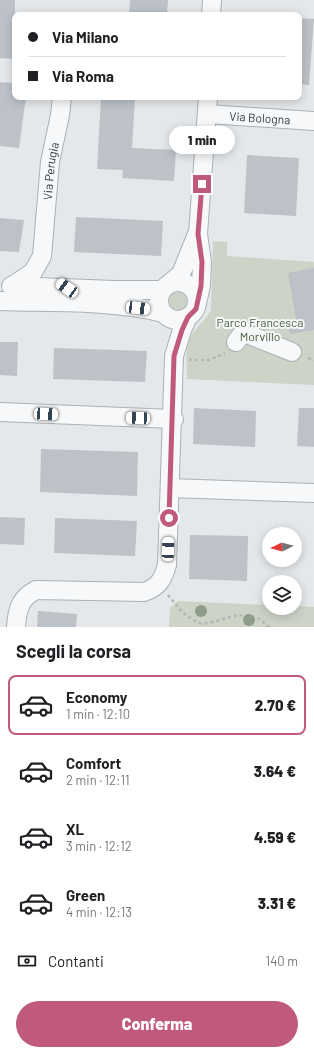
<!DOCTYPE html>
<html lang="it">
<head>
<meta charset="utf-8">
<style>
	body { margin:0; font-family:Barlow,sans-serif; background:#f6f6f6; color:#202124; height:100vh; display:flex; flex-direction:column; font-size:15px; white-space:nowrap }
	* { box-sizing:border-box; margin:0 }
	p { font-size:13px; color:#757577 }
	.icon { flex:none; width:22px; height:22px; fill:none; stroke:currentColor; stroke-width:2; stroke-linecap:round; stroke-linejoin:round }
	.map { position:relative; height:627px; overflow:hidden }
	.drawer { display:flex; flex-direction:column; background:#fff; flex:1 }
	.drawer>* { flex:none }
	.hud { position:absolute; left:12px; top:12px; width:290px; height:88px; border-radius:8px; box-shadow:0 2px 10px #0003; display:grid; align-content:center; height:88px; padding:0 16px; background:#fff }
	.needle { width:26px; rotate:264deg }
	.fabs { position:absolute; left:262px; top:527px; display:grid; gap:8px }
	.fabs a { display:grid; place-items:center; width:40px; height:40px; border-radius:50%; background:#fff; box-shadow:0 2px 10px #0003; font-size:20px }
	.end { position:absolute; width:18px; height:18px; margin:-9px; border:5px solid #c0597e; background:#fff; box-shadow:0 0 0 2px #fff }
	.from { border-radius:50% }
	.bubble { position:absolute; height:28px; border-radius:14px; background:#fff; box-shadow:0 2px 10px #0003; font-size:13px; font-weight:800; line-height:28px; text-align:center }
	.car { position:absolute; width:12px; height:24px; margin:-12px -6px; border-radius:5px; box-shadow:0 0 3px 1px #0007; background:linear-gradient(#fff 24%,#345 0 40%,#fff 0 76%,#345 0 86%,#fff 0) }
	.hud b { display:flex; align-items:center; gap:14px; height:38px; font-size:15px }
	.hud b+b { border-top:1px solid #e0e0e0 }
	.hud i { width:10px; height:10px; background:#202124 }
	ul { padding:0; list-style:none }
	li { display:flex; align-items:center; gap:12px; height:60px; margin:0 8px 6px; padding:0 8px; border:2px solid transparent; border-radius:8px }
	li div { flex:1 }
	li b { display:block; font-size:15px }
	li em { font-style:normal; font-weight:800 }
	li.on { border-color:#c0597e }
	li>.icon { width:36px; height:36px; stroke-width:1.5 }
	h2 { padding:0 16px; font-size:18px; line-height:48px }
	.pay { display:flex; align-items:center; gap:10px; height:44px; padding:0 16px; font-size:15px }
	.pay p { margin-inline-start:auto }
	.primary-button { display:flex; gap:8px; margin-top:auto; padding:8px 16px }
	.primary-button a { flex:1; height:46px; border-radius:24px; background:#c0597e; color:#fff; font-size:16px; font-weight:800; line-height:46px; text-align:center }
	.map>svg:first-child { display:block }
	.green { fill:#cdd4c7 }
	.building { fill:#bcc2c7 }
	.lines { fill:none; stroke-linecap:round; stroke-linejoin:round }
	.street-casing { stroke:#aab0b5; stroke-width:20 }
	.path { stroke:#b3b7ba; stroke-width:2.5; stroke-dasharray:3 3; stroke-linecap:butt }
	.street { stroke:#f7f8f9; stroke-width:18 }
	.tree { fill:#8f9b8b }
	.route { stroke:#c0597e; stroke-width:5 }
	.labels { text-anchor:middle; dominant-baseline:central; stroke-width:4; stroke-linejoin:round; paint-order:stroke }
	.street-label { font-size:12px; fill:#2e3941; stroke:#f4f7f8 }
	.park-label { font-size:12px; fill:#495c3d; stroke:#f4f7f8 }
</style>
</head>
<body>
<div class="map">
<svg width="314" height="627" viewBox="0 0 314 627">
	<rect width="100%" height="100%" fill="#e4e8eb"/>
	<!-- green -->
	<g class="green">
		<path d="M 213,241 L 227,242 L 227,256 L 314,262 L 314,385 L 187,379 C 187,366 184,344 193,333 C 199,324 206,320 211,310 Z"/>
		<circle cx="178" cy="301" r="9"/>
		<path d="M 178,601 L 269,605 L 269,608 L 295,608 L 295,606 L 314,607 L 314,627 L 169,627 L 170,608 Z"/>
	</g>
	<!-- building -->
	<g class="building">
		<path d="M 0,0 L 15,0 L 15,59 L 0,58 Z"/>
		<path d="M 130,0 L 168,0 L 167,15 L 129,15 Z"/>
		<path d="M 299,18 L 314,19 L 309,85 L 299,84 Z"/>
		<path d="M 0,82 L 15,83 L 15,97 L 26,97 L 19,148 L 0,146 Z"/>
		<path d="M 101,97 L 135,97 L 132,148 L 176,150 L 174,181 L 122,178 L 123,170 L 97,169 Z"/>
		<path d="M 247,155 L 299,158 L 296,216 L 244,213 Z"/>
		<path d="M 76,217 L 163,221 L 161,256 L 74,252 Z"/>
		<path d="M 0,218 L 24,220 L 19,252 L 0,251 Z"/>
		<path d="M 314,268 L 314,330 L 290,334 L 287,321 L 296,319 L 288,273 Z"/>
		<path d="M 0,342 L 18,342 L 17,376 L 0,375 Z"/>
		<path d="M 54,348 L 147,351 L 145,382 L 53,379 Z"/>
		<path d="M 194,408 L 256,411 L 255,447 L 193,444 Z"/>
		<path d="M 299,408 L 314,408 L 314,447 L 297,446 Z"/>
		<path d="M 41,449 L 138,452 L 137,496 L 40,492 Z"/>
		<path d="M 0,517 L 25,518 L 24,545 L 0,544 Z"/>
		<path d="M 55,518 L 137,521 L 135,556 L 54,553 Z"/>
		<path d="M 190,535 L 248,536 L 247,581 L 189,579 Z"/>
		<path d="M 38,611 L 77,614 L 76,627 L 37,627 Z"/>
	</g>
	<g class="lines">
		<!-- street casing -->
		<g class="street-casing">
			<g id="street">
				<path d="M 211,15 L 212,0"/>
				<path id="s1" d="M 207,114 L 314,121"/>
				<circle cx="178" cy="301" r="19"/>
				<path d="M 170,283 L 181,274 L 197,234"/>
				<path d="M 11,286 L 114,290 L 162,290"/>
				<path id="s2" d="M 12,286 L 33,272 L 42,256 L 50,162 L 60,115 L 62,97"/>
				<path d="M 0,301 C 51,303 114,300 163,313"/>
				<path d="M 197,303 L 201,286 L 202,262 L 198,234 L 208,97"/>
				<path d="M 236,342 L 241,335 L 247,334 L 292,352"/>
				<path d="M 0,412 L 174,419"/>
				<path d="M 170,488 L 314,493"/>
				<path d="M 16,627 C 17,610 20,598 36,590 L 144,592 C 159,587 163,579 167,565 L 174,356 L 182,330 L 188,317"/>
			</g>
		</g>
		<!-- path -->
		<g class="path">
			<path d="M 308,358 L 314,360"/>
			<path d="M 189,360 L 209,360 L 225,353"/>
			<path d="M 168,595 L 183,613 L 198,623 C 218,625 237,609 257,618 C 262,620 266,625 270,627"/>
		</g>
		<!-- street -->
		<use href="#street" class="street"/>
	</g>
	<!-- trees -->
	<g class="tree">
		<circle cx="201" cy="611" r="6"/>
		<circle cx="249" cy="620" r="6"/>
	</g>
	<g class="lines">
		<!-- route -->
		<path class="route" d="M 169,518 L 174,356 L 182,330 L 188,317 L 196,309 L 201,286 L 202,262 L 198,234 L 202,184"/>
	</g>
	<g class="labels">
		<!-- street labels -->
		<g class="street-label">
			<text stroke="none"><textPath href="#s1" startOffset="53">Via Bologna</textPath></text>
			<text stroke="none"><textPath href="#s2" startOffset="129">Via Perugia</textPath></text>
		</g>
		<!-- park labels -->
		<g class="park-label">
			<text x="260" y="322">Parco Francesca<tspan x="260" dy="14">Morvillo</tspan></text>
		</g>
	</g>
</svg>
<div class="fabs">
<a><svg class="needle" viewBox="-14 -14 28 28"><path d="M0-13l5 13h-10z" fill="#e53935"/><path d="M0 13l5-13h-10z" fill="#757577"/></svg></a>
<a><svg class="icon" aria-label="layers" viewBox="0 0 24 24"><path d="M12 4l9 5-9 5-9-5zM3 14l9 5 9-5"/></svg></a>
</div>
<i class="end from" style="left:169px;top:518px"></i>
<i class="end" style="left:202px;top:184px"></i>
<div class="bubble" style="left:169px;top:126px;width:66px">1 min</div>
<i class="car" style="left:67px;top:288px;rotate:305deg"></i>
<i class="car" style="left:138px;top:308px;rotate:97deg"></i>
<i class="car" style="left:46px;top:414px;rotate:93deg"></i>
<i class="car" style="left:138px;top:418px;rotate:272deg"></i>
<i class="car" style="left:168px;top:549px;rotate:2deg"></i>
<div class="hud">
<b><i class="from"></i>Via Milano</b>
<b><i></i>Via Roma</b>
</div>
</div>
<section class="drawer">
<h2>Scegli la corsa</h2>
<ul>
<li class="on"><svg class="icon" aria-label="car" viewBox="0 0 24 24"><path d="M5 17H2v-5l4-1 3-4h7l3 4 3 1v5h-3M9 17h6M6 11h13"/><circle cx="7" cy="17" r="2"/><circle cx="17" cy="17" r="2"/></svg><div><b>Economy</b><p>1 min · 12:10</p></div><em>2.70 €</em></li>
<li><svg class="icon" aria-label="car" viewBox="0 0 24 24"><path d="M5 17H2v-5l4-1 3-4h7l3 4 3 1v5h-3M9 17h6M6 11h13"/><circle cx="7" cy="17" r="2"/><circle cx="17" cy="17" r="2"/></svg><div><b>Comfort</b><p>2 min · 12:11</p></div><em>3.64 €</em></li>
<li><svg class="icon" aria-label="car" viewBox="0 0 24 24"><path d="M5 17H2v-5l4-1 3-4h7l3 4 3 1v5h-3M9 17h6M6 11h13"/><circle cx="7" cy="17" r="2"/><circle cx="17" cy="17" r="2"/></svg><div><b>XL</b><p>3 min · 12:12</p></div><em>4.59 €</em></li>
<li><svg class="icon" aria-label="car" viewBox="0 0 24 24"><path d="M5 17H2v-5l4-1 3-4h7l3 4 3 1v5h-3M9 17h6M6 11h13"/><circle cx="7" cy="17" r="2"/><circle cx="17" cy="17" r="2"/></svg><div><b>Green</b><p>4 min · 12:13</p></div><em>3.31 €</em></li>
</ul>
<div class="pay"><svg class="icon" aria-label="cash" viewBox="0 0 24 24"><path d="M3 7h18v10H3z"/><circle cx="12" cy="12" r="2"/></svg>Contanti<p>140 m</p></div>
<div class="primary-button"><a>Conferma</a></div>
</section>
</body>
</html>
